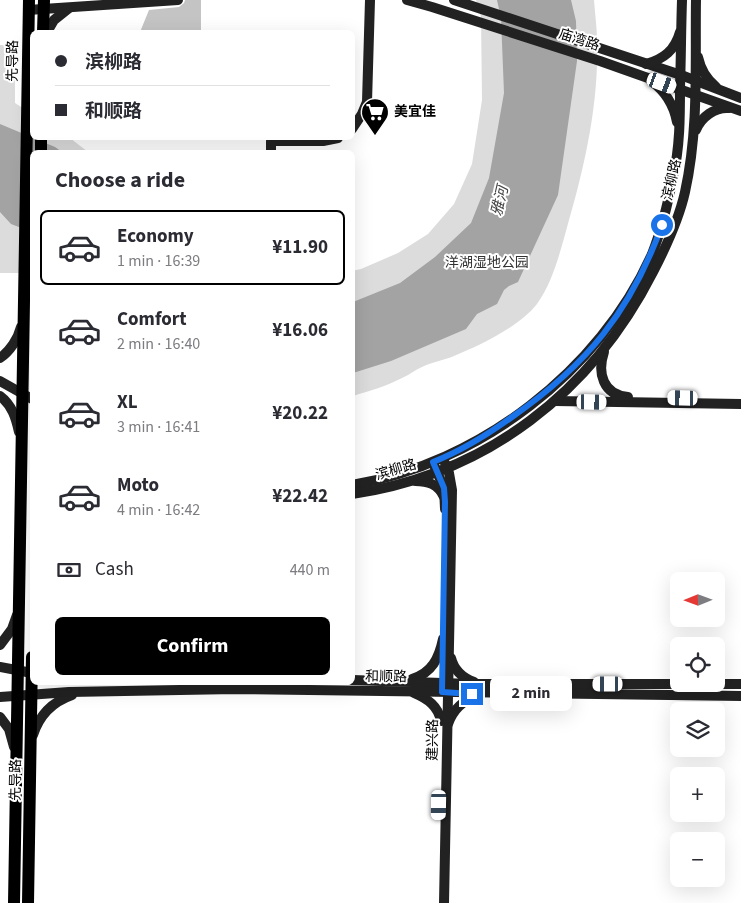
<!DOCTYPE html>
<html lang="en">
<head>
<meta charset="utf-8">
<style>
	body { margin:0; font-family:"Source Sans 3","Noto Sans SC",sans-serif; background:#f2f2f3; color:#2b2b33; height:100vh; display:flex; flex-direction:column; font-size:19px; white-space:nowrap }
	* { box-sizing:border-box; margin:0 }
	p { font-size:16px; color:#7c7c81 }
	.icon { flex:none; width:28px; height:28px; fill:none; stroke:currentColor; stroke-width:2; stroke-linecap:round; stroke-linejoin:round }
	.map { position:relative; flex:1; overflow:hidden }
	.side { position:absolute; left:30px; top:150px; width:325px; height:535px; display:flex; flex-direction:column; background:#fff; border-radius:8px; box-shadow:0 5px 20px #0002 }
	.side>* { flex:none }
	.hud { position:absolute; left:30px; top:30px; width:325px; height:110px; border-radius:8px; box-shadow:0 5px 20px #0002; display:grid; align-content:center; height:110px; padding:0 25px; background:#fff }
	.needle { width:32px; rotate:269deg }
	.controls { position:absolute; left:670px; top:572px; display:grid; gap:10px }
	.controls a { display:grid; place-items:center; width:55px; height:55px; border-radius:8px; background:#fff; box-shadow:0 5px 20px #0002; font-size:25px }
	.end { position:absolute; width:22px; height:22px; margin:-11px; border:6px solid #1a73e8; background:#fff; box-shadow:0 0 0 2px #fff }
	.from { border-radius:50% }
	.bubble { position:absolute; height:35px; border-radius:8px; background:#fff; box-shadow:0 5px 20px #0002; font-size:16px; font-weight:700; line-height:35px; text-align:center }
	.car { position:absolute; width:15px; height:30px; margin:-15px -8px; border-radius:6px; box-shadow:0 0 4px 1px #0007; background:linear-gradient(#fff 24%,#345 0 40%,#fff 0 76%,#345 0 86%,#fff 0) }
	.hud b { display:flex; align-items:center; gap:18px; height:48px; font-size:19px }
	.hud b+b { border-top:1px solid #e1e1e2 }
	.hud i { width:12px; height:12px; background:#2b2b33 }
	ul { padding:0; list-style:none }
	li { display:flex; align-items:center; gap:15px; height:75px; margin:0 10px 8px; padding:0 15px; border:2px solid transparent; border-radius:8px }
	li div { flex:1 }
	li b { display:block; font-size:19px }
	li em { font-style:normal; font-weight:700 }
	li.current { border-color:#000 }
	li>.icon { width:45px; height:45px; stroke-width:1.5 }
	h2 { padding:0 25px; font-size:22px; line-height:60px }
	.pay { display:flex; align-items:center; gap:12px; height:55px; padding:0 25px; font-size:19px }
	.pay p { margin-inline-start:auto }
	.button { display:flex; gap:10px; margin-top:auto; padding:10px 25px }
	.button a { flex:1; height:58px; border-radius:8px; background:#000; color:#fff; font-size:20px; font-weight:700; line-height:58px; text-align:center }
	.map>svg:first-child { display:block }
	.green { fill:#dcdcdc }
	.water { fill:#a3a3a3 }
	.building { fill:#c4c4c4 }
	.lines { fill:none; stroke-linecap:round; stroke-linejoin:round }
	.secondary { stroke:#222; stroke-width:10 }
	.primary { stroke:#000; stroke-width:12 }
	.route { stroke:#1a73e8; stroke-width:6 }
	.labels { text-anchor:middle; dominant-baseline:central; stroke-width:4; stroke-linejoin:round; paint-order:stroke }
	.street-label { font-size:14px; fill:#000; stroke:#fff }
	.poi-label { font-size:14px; font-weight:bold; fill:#000; stroke:#fff; text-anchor:start }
	.park-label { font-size:14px; fill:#333; stroke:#fff }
	.water-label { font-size:15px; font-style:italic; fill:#444; stroke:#fff }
</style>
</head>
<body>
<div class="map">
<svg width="741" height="903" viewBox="0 0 741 903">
	<rect width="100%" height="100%" fill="#fff"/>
	<!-- green -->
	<g class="green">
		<path d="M 476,0 L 594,0 C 595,14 597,28 597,41 C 599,106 584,169 566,231 C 559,256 552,283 537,304 C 519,327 480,345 454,356 C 444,360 432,362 422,367 C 415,370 409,375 402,378 C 387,386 369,391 353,396 L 352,271 L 361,269 L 398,253 L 428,234 L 454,204 L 472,164 L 482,100 L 481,17 Z"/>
		<path d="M 0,45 L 15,45 L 15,103 L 32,114 L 32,138 L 70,138 L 88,152 L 32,152 L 32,273 L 0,273 Z"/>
	</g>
	<!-- water -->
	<g class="water">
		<path d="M 497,0 L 571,0 L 576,21 L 577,61 L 558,195 L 518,282 L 509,286 L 504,290 L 497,304 L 477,314 L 466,329 L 391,361 L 353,373 L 353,302 L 400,283 L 435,257 L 471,223 L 489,178 L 504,93 L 501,18 Z"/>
		<path d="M 0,124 L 55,147 L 62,152 L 32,152 L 32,232 L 11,224 L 0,212 Z"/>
	</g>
	<!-- building -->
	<path class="building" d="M 185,0 L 201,0 L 201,32 L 140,32 L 149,10 L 179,7 L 184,3 Z"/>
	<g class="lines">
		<!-- secondary -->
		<g class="secondary">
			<path d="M 407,0 L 432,7 L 600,61 L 741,111"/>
			<path d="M 454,0 L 681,75 L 741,98"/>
			<path d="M 28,10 L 178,0"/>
			<path d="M 47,32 L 54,20 L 69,8"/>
			<path d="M 698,57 C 701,70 706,78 716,87"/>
			<path d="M 646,64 C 664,59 675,50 680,32"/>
			<path d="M 651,81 C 665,91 674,106 677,122"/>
			<path d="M 352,129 L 362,114 L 367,102 L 370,0"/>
			<path d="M 696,130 C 701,117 715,107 729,108"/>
			<path d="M 271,152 L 271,141 L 323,141 L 338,138"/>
			<path d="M 604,352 C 597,373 603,395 628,397"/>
			<path d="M 0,358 C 10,351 18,339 21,327"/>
			<path d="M 0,381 L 32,399"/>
			<path d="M 0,396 C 12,405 16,418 19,432"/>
			<path d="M 555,401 L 741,404"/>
			<path d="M 434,465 L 444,488 L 445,509"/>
			<path d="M 415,481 C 428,481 438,484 444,497"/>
			<path d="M 352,485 C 479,464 600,371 652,254 C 662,229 668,203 673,177 C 680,147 680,117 680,87 C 681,58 681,29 682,0"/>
			<path d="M 352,494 C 487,474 592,392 653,272 C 666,247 679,219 685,192 C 699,129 695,64 696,0"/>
			<path d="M 0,645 L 12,629 L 17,615"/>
			<path d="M 451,658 C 454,670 463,678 474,682"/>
			<path d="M 0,667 L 32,673"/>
			<path d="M 412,679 C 432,673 439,658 443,639"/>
			<path d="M 352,680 L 472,684 L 741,684"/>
			<path d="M 414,693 C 428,699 438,706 441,721"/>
			<path d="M 0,697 L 69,692 L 235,689 L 741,696"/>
			<path d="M 0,717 L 9,729 L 14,747"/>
			<path d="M 448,724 C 453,710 463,700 478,696"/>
			<path d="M 33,735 C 39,716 52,702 72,695"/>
			<path d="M 444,903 L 452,490 L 449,473 L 445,463"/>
		</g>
		<!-- primary -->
		<g class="primary">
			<path d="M 43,32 L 44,0"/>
			<path d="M 41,152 L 41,138"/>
			<path d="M 14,903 L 29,0"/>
			<path d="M 28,903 L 32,657"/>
		</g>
	</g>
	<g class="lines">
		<!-- route -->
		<path class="route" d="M 472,694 L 442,692 L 445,502 L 444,488 L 433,462 C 461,451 487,435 512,417 C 587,365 631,311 662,225"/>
	</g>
	<!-- icons -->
	<defs>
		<g id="supermarket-pin" transform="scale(1.4375)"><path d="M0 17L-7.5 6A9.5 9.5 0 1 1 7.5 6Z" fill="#000" stroke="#fff"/><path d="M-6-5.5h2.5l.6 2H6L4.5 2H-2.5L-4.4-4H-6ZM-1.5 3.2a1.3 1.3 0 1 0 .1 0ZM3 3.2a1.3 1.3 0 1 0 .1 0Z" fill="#fff"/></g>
	</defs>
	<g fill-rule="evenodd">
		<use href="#supermarket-pin" x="375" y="112"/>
	</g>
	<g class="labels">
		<!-- street labels -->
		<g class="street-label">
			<text transform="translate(579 40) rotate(18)">庙湾路</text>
			<text transform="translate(13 61) rotate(-89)">先导路</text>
			<text transform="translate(672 180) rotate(-77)">滨柳路</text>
			<text transform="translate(396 470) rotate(-16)">滨柳路</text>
			<text transform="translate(386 677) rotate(1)">和顺路</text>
			<text transform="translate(433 740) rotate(-89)">建兴路</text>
			<text transform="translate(16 780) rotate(-89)">先导路</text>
		</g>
		<!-- poi labels -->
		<g class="poi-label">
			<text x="394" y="112">美宜佳</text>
		</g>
		<!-- park labels -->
		<g class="park-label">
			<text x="487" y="263">洋湖湿地公园</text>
		</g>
		<!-- water labels -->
		<g class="water-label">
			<text transform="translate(500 201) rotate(-77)">雅河</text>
		</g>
	</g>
</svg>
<div class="controls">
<a><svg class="needle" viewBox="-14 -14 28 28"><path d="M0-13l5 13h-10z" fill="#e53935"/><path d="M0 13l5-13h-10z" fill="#7c7c81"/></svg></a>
<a><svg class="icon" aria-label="locate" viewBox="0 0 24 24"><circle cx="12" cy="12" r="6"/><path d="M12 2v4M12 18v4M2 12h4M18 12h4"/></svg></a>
<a><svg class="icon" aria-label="layers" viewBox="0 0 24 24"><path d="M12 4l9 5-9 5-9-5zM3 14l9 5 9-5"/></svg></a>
<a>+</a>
<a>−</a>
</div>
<i class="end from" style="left:662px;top:225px"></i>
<i class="end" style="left:472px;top:694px"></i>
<div class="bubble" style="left:490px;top:676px;width:82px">2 min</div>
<i class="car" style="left:662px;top:83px;rotate:110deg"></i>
<i class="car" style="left:683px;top:398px;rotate:271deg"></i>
<i class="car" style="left:592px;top:402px;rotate:91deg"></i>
<i class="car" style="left:608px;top:684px;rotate:270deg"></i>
<i class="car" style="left:439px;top:805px;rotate:181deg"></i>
<div class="hud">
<b><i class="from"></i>滨柳路</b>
<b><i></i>和顺路</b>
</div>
<section class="side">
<h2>Choose a ride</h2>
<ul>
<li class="current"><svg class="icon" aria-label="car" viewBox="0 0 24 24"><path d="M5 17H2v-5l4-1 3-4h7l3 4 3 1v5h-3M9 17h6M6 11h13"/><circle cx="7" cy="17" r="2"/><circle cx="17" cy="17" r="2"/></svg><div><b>Economy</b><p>1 min · 16:39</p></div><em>¥11.90</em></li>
<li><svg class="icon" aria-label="car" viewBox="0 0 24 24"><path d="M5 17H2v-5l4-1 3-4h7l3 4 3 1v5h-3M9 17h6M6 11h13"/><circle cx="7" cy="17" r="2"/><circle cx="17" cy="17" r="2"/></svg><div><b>Comfort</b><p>2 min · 16:40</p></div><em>¥16.06</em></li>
<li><svg class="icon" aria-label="car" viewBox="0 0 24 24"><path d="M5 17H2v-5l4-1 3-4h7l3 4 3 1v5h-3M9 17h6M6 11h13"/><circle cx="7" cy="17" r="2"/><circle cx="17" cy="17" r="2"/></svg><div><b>XL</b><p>3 min · 16:41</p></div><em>¥20.22</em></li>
<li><svg class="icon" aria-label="car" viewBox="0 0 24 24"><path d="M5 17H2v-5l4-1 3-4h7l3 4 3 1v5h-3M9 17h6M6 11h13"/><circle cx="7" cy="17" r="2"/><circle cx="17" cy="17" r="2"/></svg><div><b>Moto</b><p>4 min · 16:42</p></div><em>¥22.42</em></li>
</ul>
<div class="pay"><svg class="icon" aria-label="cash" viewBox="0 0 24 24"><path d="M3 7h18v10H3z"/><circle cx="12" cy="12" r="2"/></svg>Cash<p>440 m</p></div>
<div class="button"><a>Confirm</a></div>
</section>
</div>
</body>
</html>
